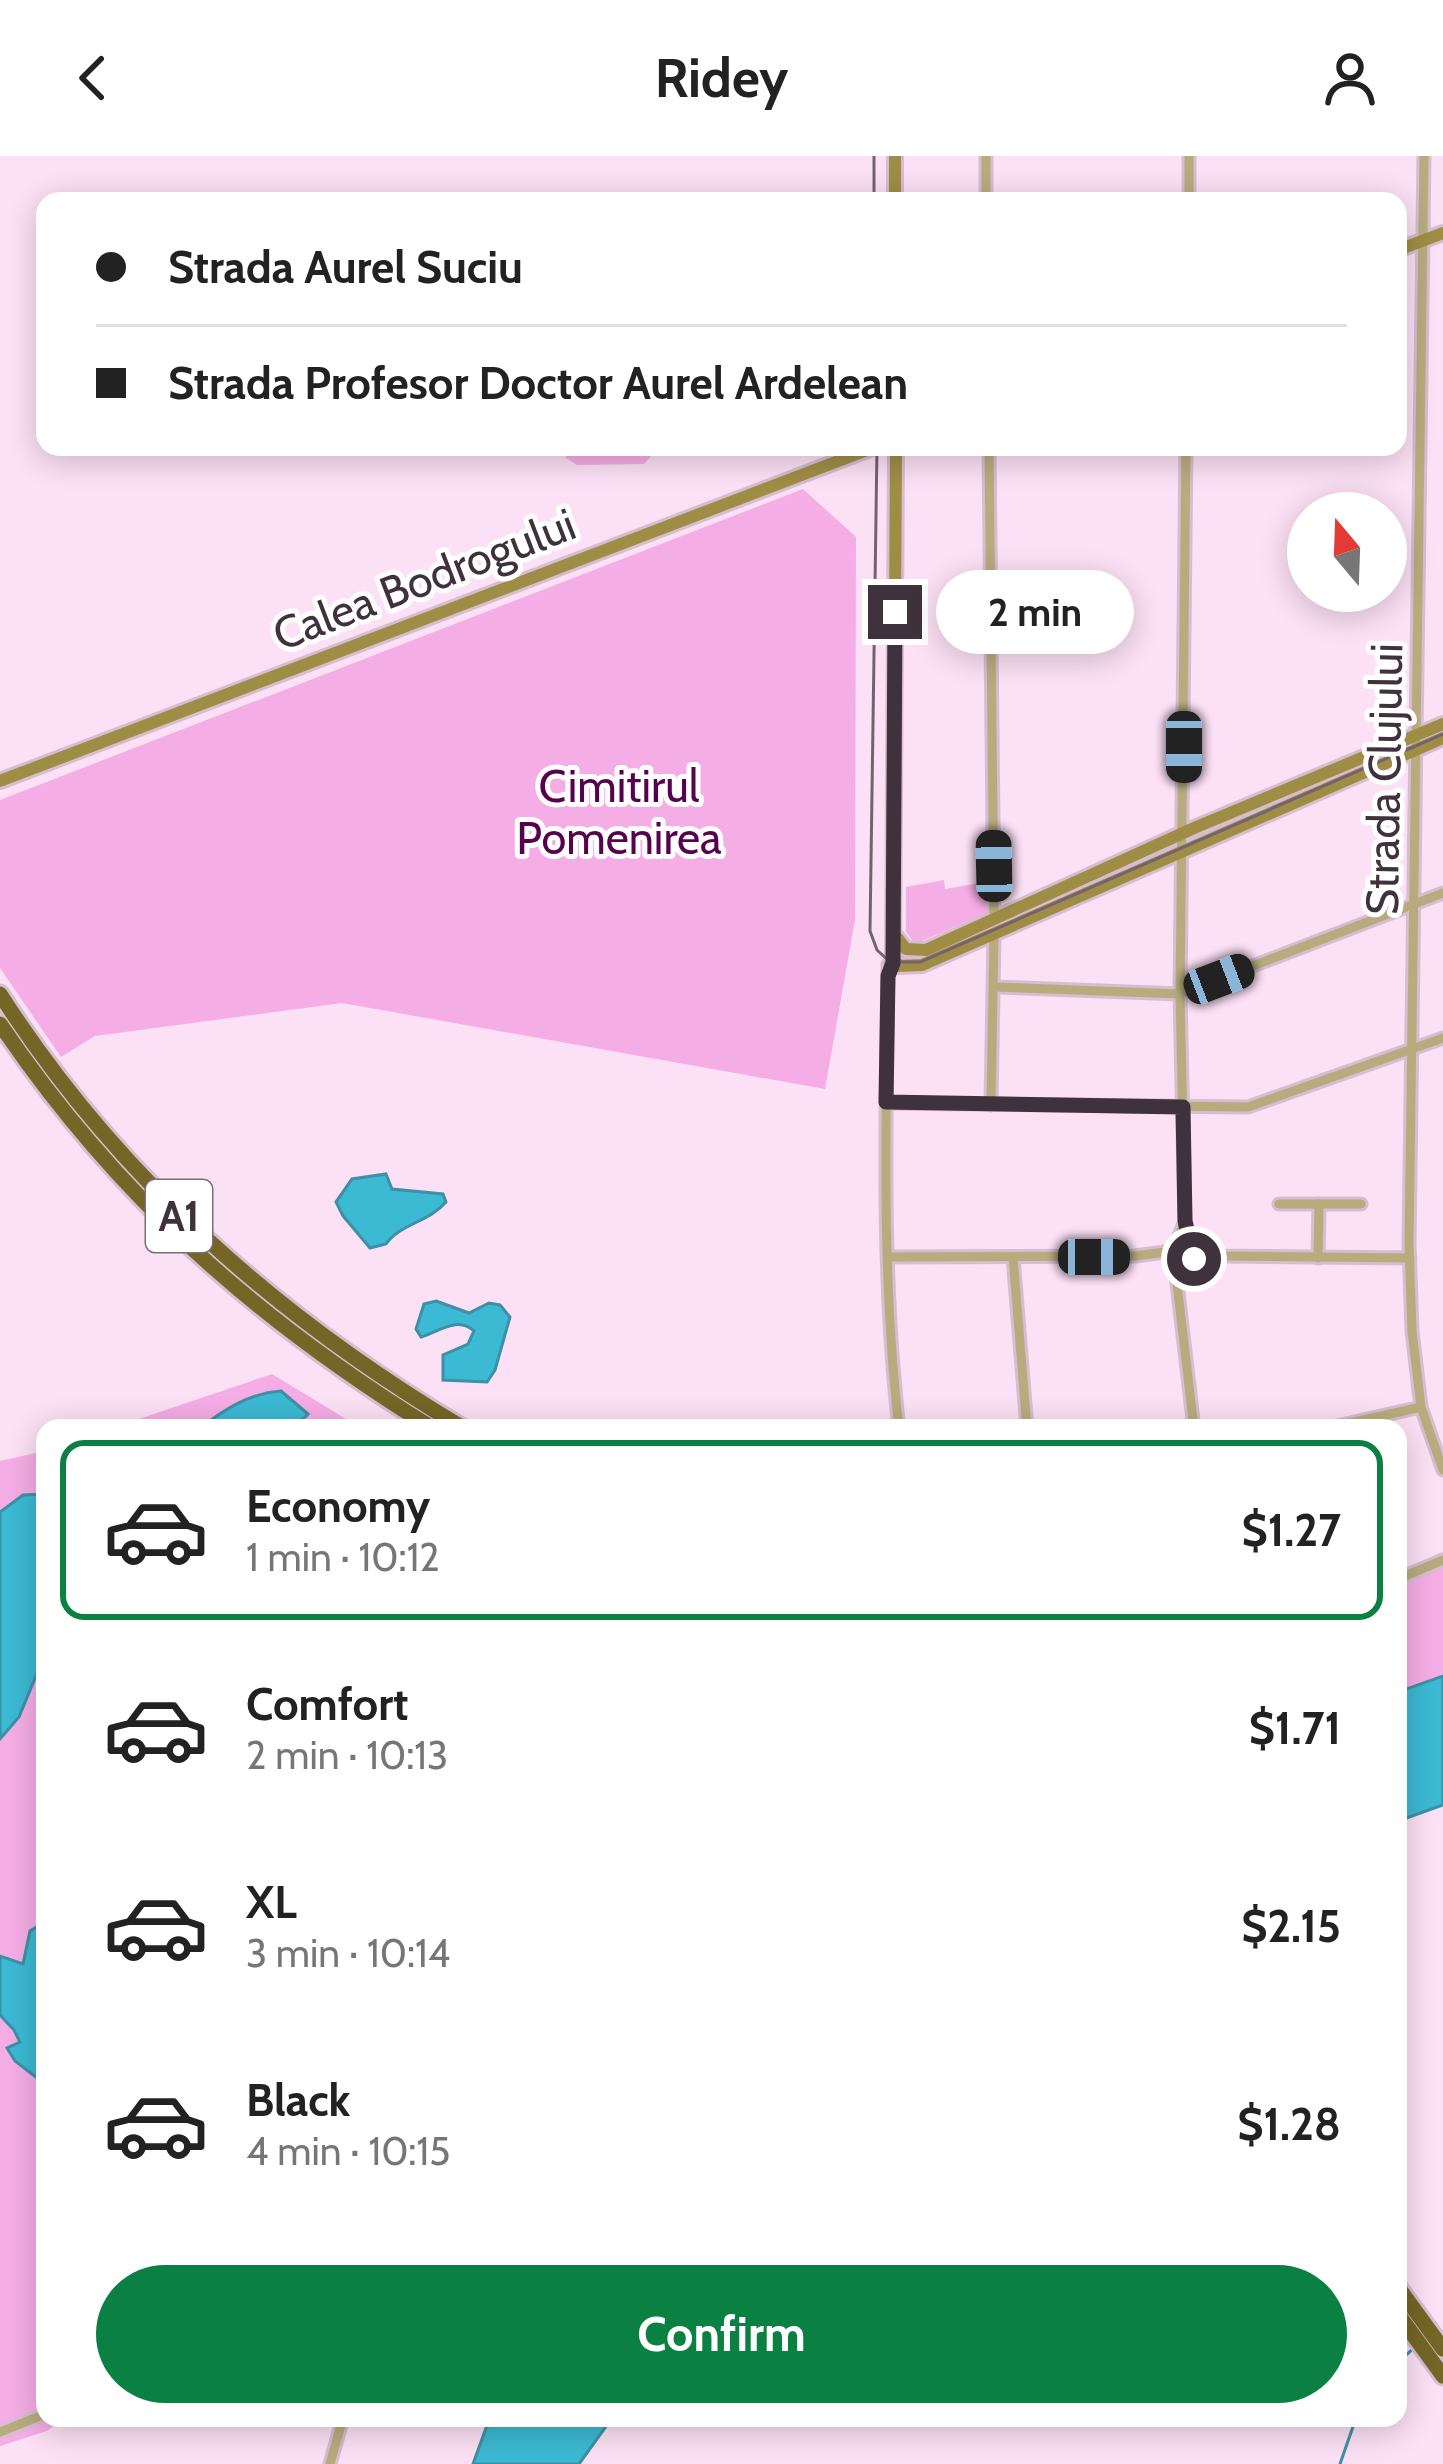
<!DOCTYPE html>
<html lang="en">
<head>
<meta charset="utf-8">
<style>
	body { margin:0; font-family:Cabin,sans-serif; background:#f6f6f6; color:#222; height:100vh; display:flex; flex-direction:column; font-size:45px; white-space:nowrap }
	* { box-sizing:border-box; margin:0 }
	p { font-size:39px; color:#767676 }
	.icon { flex:none; width:66px; height:66px; fill:none; stroke:currentColor; stroke-width:2; stroke-linecap:round; stroke-linejoin:round }
	.map { position:relative; flex:1; overflow:hidden }
	.sheet { position:absolute; left:36px; top:1263px; width:1371px; height:1008px; display:flex; flex-direction:column; background:#fff; border-radius:24px; box-shadow:0 6px 30px #0003 }
	.sheet>* { flex:none }
	.guide { position:absolute; left:36px; top:36px; width:1371px; height:264px; border-radius:24px; box-shadow:0 6px 30px #0003; display:grid; align-content:center; height:264px; padding:0 60px; background:#fff }
	.needle { width:78px; rotate:341deg }
	.tools { position:absolute; left:1287px; top:336px; display:grid; gap:24px }
	.tools a { display:grid; place-items:center; width:120px; height:120px; border-radius:50%; background:#fff; box-shadow:0 6px 30px #0003; font-size:60px }
	.end { position:absolute; width:54px; height:54px; margin:-27px; border:15px solid #40323c; background:#fff; box-shadow:0 0 0 6px #fff }
	.from { border-radius:50% }
	.bubble { position:absolute; height:84px; border-radius:42px; background:#fff; box-shadow:0 6px 30px #0003; font-size:39px; font-weight:700; line-height:84px; text-align:center }
	.car { position:absolute; width:36px; height:72px; margin:-36px -18px; border-radius:15px; box-shadow:0 0 9px 3px #0007; background:linear-gradient(#222 24%,#8ab4d8 0 40%,#222 0 76%,#8ab4d8 0 86%,#222 0) }
	.guide b { display:flex; align-items:center; gap:42px; height:114px; font-size:45px }
	.guide b+b { border-top:3px solid #e0e0e0 }
	.guide i { width:30px; height:30px; background:#222 }
	ul { padding:21px 0 0; list-style:none }
	li { display:flex; align-items:center; gap:36px; height:180px; margin:0 24px 18px; padding:0 36px; border:6px solid transparent; border-radius:24px }
	li div { flex:1 }
	li b { display:block; font-size:45px }
	li em { font-style:normal; font-weight:700 }
	li.current { border-color:#0b8043 }
	li>.icon { width:108px; height:108px; stroke-width:1.5 }
	.action { display:flex; gap:24px; margin-top:auto; padding:24px 60px }
	.action a { flex:1; height:138px; border-radius:72px; background:#0b8043; color:#fff; font-size:48px; font-weight:700; line-height:138px; text-align:center }
	header { display:flex; justify-content:space-between; align-items:center; height:156px; padding:0 60px; background:#fff; font-size:54px; font-weight:700 }
	.map>svg:first-child { display:block }
	.green { fill:#f5ade5 }
	.water { fill:#3cb9d3; stroke:#3d90a6; stroke-width:3 }
	.lines { fill:none; stroke-linecap:round; stroke-linejoin:round }
	.stream { stroke:#3d90a6; stroke-width:3 }
	.street-casing { stroke:#d6bdd0; stroke-width:15 }
	.secondary-casing { stroke:#d6bdd0; stroke-width:18 }
	.highway-casing { stroke:#d6bdd0; stroke-width:21 }
	.street { stroke:#b8ac7e; stroke-width:9 }
	.secondary { stroke:#a08d45; stroke-width:12 }
	.highway { stroke:#756526; stroke-width:15 }
	.tram { stroke:#74626f; stroke-width:3 }
	.route { stroke:#40323c; stroke-width:15 }
	.labels { text-anchor:middle; dominant-baseline:central; stroke-width:10; stroke-linejoin:round; paint-order:stroke }
	.shield { fill:#fff; stroke:#797076; stroke-width:3 }
	.shield-label { font-size:42px; font-weight:bold; fill:#40323c }
	.street-label { font-size:45px; fill:#40323c; stroke:#fff }
	.park-label { font-size:45px; fill:#56024c; stroke:#fff }
</style>
</head>
<body>
<header><svg class="icon" aria-label="back" viewBox="0 0 24 24"><path d="M15 5l-7 7 7 7"/></svg>Ridey<svg class="icon" aria-label="person" viewBox="0 0 24 24"><circle cx="12" cy="8" r="4"/><path d="M4 21q1-7 8-7t8 7"/></svg></header>
<div class="map">
<svg width="1443" height="2308" viewBox="0 0 1443 2308">
	<rect width="100%" height="100%" fill="#fce0f5"/>
	<!-- green -->
	<g class="green">
		<path d="M 565,291 L 655,291 L 655,296 L 644,308 L 577,309 L 566,302 Z"/>
		<path d="M 803,333 L 856,381 L 855,764 L 825,933 L 342,847 L 95,880 L 61,901 L 0,812 L 0,644 Z"/>
		<path d="M 944,724 L 945,733 L 984,726 L 987,757 L 915,788 L 906,776 L 906,731 Z"/>
		<path d="M 272,1218 L 361,1272 L 112,1272 Z"/>
		<path d="M 45,1295 L 45,2262 L 63,2262 L 47,2275 L 0,2290 L 0,1305 Z"/>
		<path d="M 1443,1396 L 1443,1520 L 1398,1536 L 1398,1416 Z"/>
	</g>
	<!-- water -->
	<g class="water">
		<path d="M 386,1018 L 392,1033 L 443,1038 L 446,1046 C 429,1066 400,1068 386,1088 L 370,1092 L 343,1060 L 336,1046 L 352,1023 Z"/>
		<path d="M 436,1145 L 469,1157 L 489,1147 L 500,1149 L 510,1161 L 495,1214 L 487,1226 L 443,1224 L 443,1199 L 468,1188 L 474,1175 C 458,1160 440,1175 421,1181 L 416,1173 L 424,1148 Z"/>
		<path d="M 281,1235 L 308,1258 C 288,1282 232,1272 200,1272 C 225,1253 250,1237 281,1235 Z"/>
		<path d="M 45,1338 L 45,1498 L 19,1561 L 0,1583 L 0,1356 L 23,1339 Z"/>
		<path d="M 1443,1520 L 1443,1649 L 1398,1665 L 1398,1536 Z"/>
		<path d="M 45,1766 L 45,1928 L 15,1905 L 7,1892 L 20,1886 L 14,1874 L 0,1859 L 0,1800 L 23,1808 L 30,1775 Z"/>
		<path d="M 494,2262 L 612,2262 L 579,2308 L 473,2308 L 486,2272 Z"/>
	</g>
	<g class="lines">
		<!-- stream -->
		<g class="stream">
			<path d="M 1398,2206 L 1414,2192"/>
			<path d="M 1340,2308 L 1356,2262"/>
		</g>
		<!-- street casing -->
		<g class="street-casing">
			<g id="street">
				<path d="M 986,0 L 986,45"/>
				<path d="M 1424,0 L 1409,1088 L 1412,1175 L 1421,1251 L 1443,1314"/>
				<path d="M 1189,45 L 1189,0"/>
				<path d="M 989,291 L 994,763"/>
				<path d="M 1186,291 L 1180,838 L 1185,1065 L 1189,1091"/>
				<path d="M 893,803 L 888,808 C 886,962 881,1118 899,1272"/>
				<path d="M 996,831 L 1180,838 L 1443,737"/>
				<path d="M 886,947 L 1248,951 L 1443,882"/>
				<path d="M 991,949 L 994,777"/>
				<path d="M 1279,1048 L 1361,1048"/>
				<path d="M 1176,1090 L 1185,1089 L 1192,1094 L 1194,1103 L 1186,1113 L 1173,1110 L 1170,1102 L 1183,1070"/>
				<path d="M 1192,1094 L 1221,1100 L 1410,1102"/>
				<path d="M 888,1101 L 1135,1100 L 1172,1095"/>
				<path d="M 1013,1101 L 1027,1272"/>
				<path d="M 1318,1102 L 1319,1048"/>
				<path d="M 1175,1111 L 1194,1272"/>
				<path d="M 1328,1272 L 1421,1251"/>
				<path d="M 1398,1423 L 1443,1404"/>
				<path d="M 0,2276 L 45,2258"/>
				<path d="M 330,2308 L 343,2262"/>
			</g>
		</g>
		<!-- secondary casing -->
		<g class="secondary-casing">
			<g id="secondary">
				<path d="M 895,0 L 895,45"/>
				<path d="M 1398,94 L 1443,77"/>
				<path d="M 896,291 L 893,801 L 898,810 L 922,809 L 1443,582"/>
				<path d="M 0,625 L 875,291"/>
				<path d="M 894,778 L 906,793 L 926,794 L 1194,672 L 1443,568"/>
			</g>
		</g>
		<!-- highway casing -->
		<g class="highway-casing">
			<g id="highway">
				<path d="M 0,838 C 118,1022 277,1161 463,1272"/>
				<path d="M 0,868 C 116,1040 257,1164 432,1272"/>
				<path d="M 1398,2131 L 1443,2193"/>
				<path d="M 1398,2158 L 1443,2220"/>
			</g>
		</g>
		<!-- street -->
		<use href="#street" class="street"/>
		<!-- secondary -->
		<use href="#secondary" class="secondary"/>
		<!-- highway -->
		<use href="#highway" class="highway"/>
		<!-- tram -->
		<g class="tram">
			<path d="M 874,0 L 874,45"/>
			<path d="M 877,291 L 870,775 L 877,794 L 890,806 L 920,806 L 1443,578"/>
		</g>
	</g>
	<g class="lines">
		<!-- route -->
		<path class="route" d="M 895,456 L 893,807 L 888,820 L 886,946 L 1183,951 L 1185,1065 L 1194,1103"/>
	</g>
	<g class="labels">
		<!-- shield labels -->
		<rect class="shield" x="146" y="1024" width="66" height="72" rx="9"/>
		<g class="shield-label">
			<text x="179" y="1060">A1</text>
		</g>
		<!-- street labels -->
		<g class="street-label">
			<text transform="translate(424 423) rotate(-21)">Calea Bodrogului</text>
			<text transform="translate(1384 623) rotate(-89)">Strada Clujului</text>
		</g>
		<!-- park labels -->
		<g class="park-label">
			<text x="619" y="630">Cimitirul<tspan x="619" dy="52">Pomenirea</tspan></text>
		</g>
	</g>
</svg>
<div class="tools">
<a><svg class="needle" viewBox="-14 -14 28 28"><path d="M0-13l5 13h-10z" fill="#e53935"/><path d="M0 13l5-13h-10z" fill="#767676"/></svg></a>
</div>
<i class="end from" style="left:1194px;top:1103px"></i>
<i class="end" style="left:895px;top:456px"></i>
<div class="bubble" style="left:936px;top:414px;width:198px">2 min</div>
<i class="car" style="left:1184px;top:591px;rotate:180deg"></i>
<i class="car" style="left:994px;top:710px;rotate:359deg"></i>
<i class="car" style="left:1219px;top:823px;rotate:69deg"></i>
<i class="car" style="left:1094px;top:1101px;rotate:90deg"></i>
<div class="guide">
<b><i class="from"></i>Strada Aurel Suciu</b>
<b><i></i>Strada Profesor Doctor Aurel Ardelean</b>
</div>
<section class="sheet">
<ul>
<li class="current"><svg class="icon" aria-label="car" viewBox="0 0 24 24"><path d="M5 17H2v-5l4-1 3-4h7l3 4 3 1v5h-3M9 17h6M6 11h13"/><circle cx="7" cy="17" r="2"/><circle cx="17" cy="17" r="2"/></svg><div><b>Economy</b><p>1 min · 10:12</p></div><em>$1.27</em></li>
<li><svg class="icon" aria-label="car" viewBox="0 0 24 24"><path d="M5 17H2v-5l4-1 3-4h7l3 4 3 1v5h-3M9 17h6M6 11h13"/><circle cx="7" cy="17" r="2"/><circle cx="17" cy="17" r="2"/></svg><div><b>Comfort</b><p>2 min · 10:13</p></div><em>$1.71</em></li>
<li><svg class="icon" aria-label="car" viewBox="0 0 24 24"><path d="M5 17H2v-5l4-1 3-4h7l3 4 3 1v5h-3M9 17h6M6 11h13"/><circle cx="7" cy="17" r="2"/><circle cx="17" cy="17" r="2"/></svg><div><b>XL</b><p>3 min · 10:14</p></div><em>$2.15</em></li>
<li><svg class="icon" aria-label="car" viewBox="0 0 24 24"><path d="M5 17H2v-5l4-1 3-4h7l3 4 3 1v5h-3M9 17h6M6 11h13"/><circle cx="7" cy="17" r="2"/><circle cx="17" cy="17" r="2"/></svg><div><b>Black</b><p>4 min · 10:15</p></div><em>$1.28</em></li>
</ul>
<div class="action"><a>Confirm</a></div>
</section>
</div>
</body>
</html>
